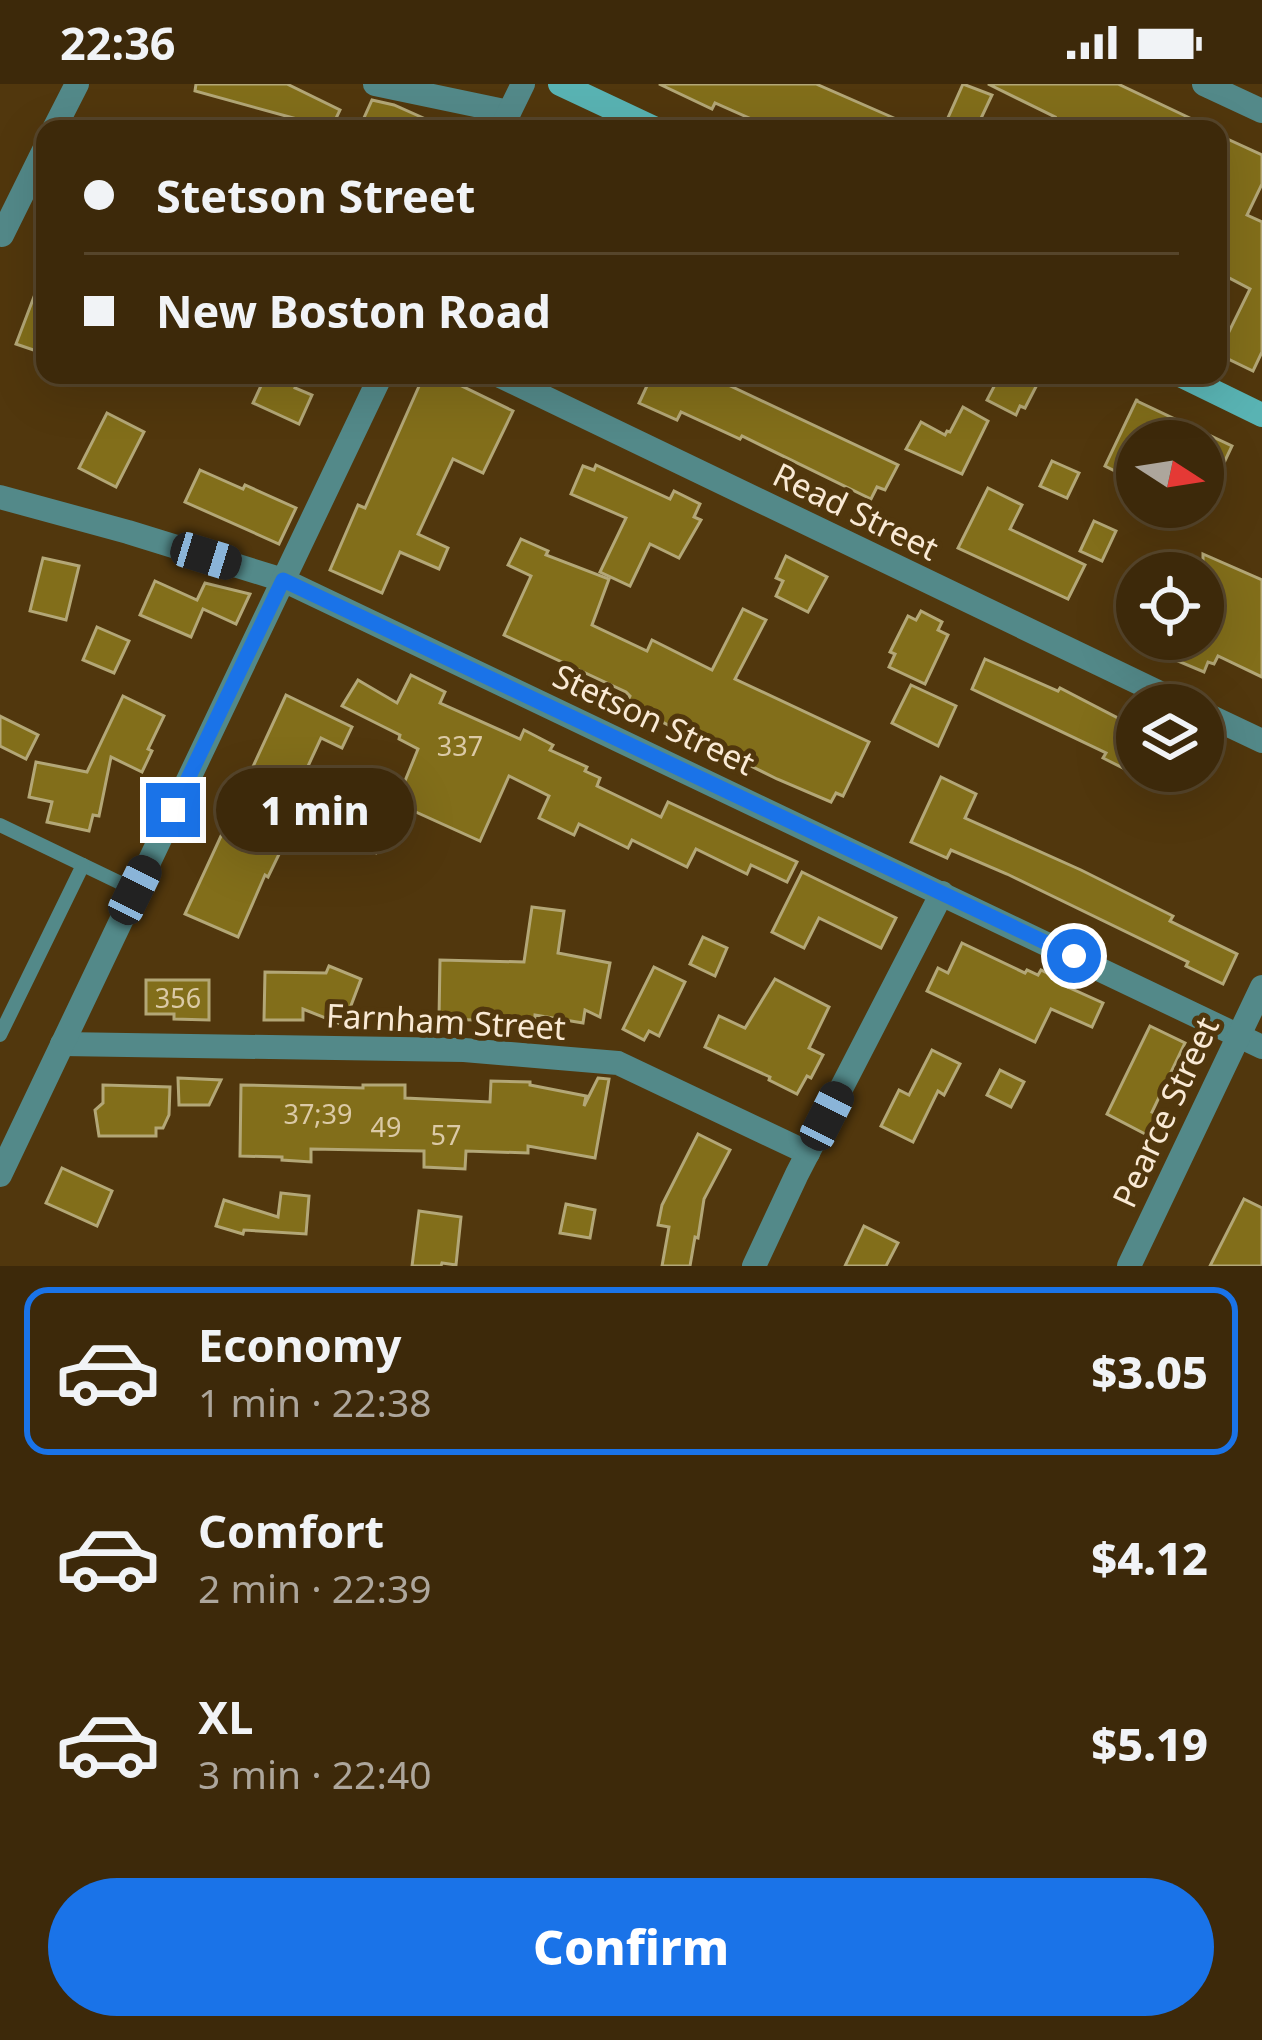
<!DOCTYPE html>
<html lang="en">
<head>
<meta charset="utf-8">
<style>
	body { margin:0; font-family:"Noto Sans",sans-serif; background:#443113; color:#f1f3f6; height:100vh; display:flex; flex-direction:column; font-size:45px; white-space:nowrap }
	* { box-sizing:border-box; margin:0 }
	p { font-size:39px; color:#ada69c }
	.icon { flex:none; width:66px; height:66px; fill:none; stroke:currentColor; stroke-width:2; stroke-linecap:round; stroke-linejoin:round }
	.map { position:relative; height:1182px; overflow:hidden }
	.details { display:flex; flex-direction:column; background:#3d290a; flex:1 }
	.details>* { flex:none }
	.banner { position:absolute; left:36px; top:36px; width:1191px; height:264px; border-radius:24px; box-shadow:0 12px 48px #0002,0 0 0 3px #56452b; display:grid; align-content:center; height:264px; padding:0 48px; background:#3d290a }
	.needle { width:78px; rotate:102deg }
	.tools { position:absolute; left:1116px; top:336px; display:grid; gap:24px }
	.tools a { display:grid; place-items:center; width:108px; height:108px; border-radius:50%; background:#3d290a; box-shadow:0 12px 48px #0002,0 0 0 3px #56452b; font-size:60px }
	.end { position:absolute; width:54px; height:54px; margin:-27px; border:15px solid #1a73e8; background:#fff; box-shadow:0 0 0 6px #fff }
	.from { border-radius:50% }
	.bubble { position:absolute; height:84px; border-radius:42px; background:#3d290a; box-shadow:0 12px 48px #0002,0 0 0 3px #56452b; font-size:39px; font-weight:800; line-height:84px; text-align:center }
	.car { position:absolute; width:36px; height:72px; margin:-36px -18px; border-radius:15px; box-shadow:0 0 9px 3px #0007; background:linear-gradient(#222 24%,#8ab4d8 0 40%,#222 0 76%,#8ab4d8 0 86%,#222 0) }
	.banner b { display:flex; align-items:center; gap:42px; height:114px; font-size:45px }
	.banner b+b { border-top:3px solid #56452b }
	.banner i { width:30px; height:30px; background:#f1f3f6 }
	ul { padding:21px 0 0; list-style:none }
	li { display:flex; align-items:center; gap:36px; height:168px; margin:0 24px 18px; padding:0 24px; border:6px solid transparent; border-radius:24px }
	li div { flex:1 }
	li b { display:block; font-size:45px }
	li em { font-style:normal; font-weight:800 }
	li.selected { border-color:#1a73e8 }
	li>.icon { width:108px; height:108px; stroke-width:1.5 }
	.button { display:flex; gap:24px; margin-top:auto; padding:24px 48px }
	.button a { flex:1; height:138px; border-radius:72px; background:#1a73e8; color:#fff; font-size:48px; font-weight:800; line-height:138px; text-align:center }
	.status { display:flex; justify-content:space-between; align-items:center; height:84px; padding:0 60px; background:#3d290a; direction:ltr }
	.status svg { height:33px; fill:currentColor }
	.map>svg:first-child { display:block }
	.building { fill:#826e1a; stroke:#b3a777; stroke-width:3 }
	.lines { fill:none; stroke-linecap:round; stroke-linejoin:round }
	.service { stroke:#538989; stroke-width:14 }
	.minor { stroke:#538989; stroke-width:24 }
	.tertiary { stroke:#538989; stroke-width:24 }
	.secondary { stroke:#59b3b3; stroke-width:24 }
	.route { stroke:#1a73e8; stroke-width:15 }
	.labels { text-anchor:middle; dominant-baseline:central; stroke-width:10; stroke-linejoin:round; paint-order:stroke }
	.number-label { font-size:27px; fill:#dbcaa6 }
	.street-label { font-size:33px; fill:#f9e9d4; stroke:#51370d }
</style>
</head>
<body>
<div class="status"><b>22:36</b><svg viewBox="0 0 49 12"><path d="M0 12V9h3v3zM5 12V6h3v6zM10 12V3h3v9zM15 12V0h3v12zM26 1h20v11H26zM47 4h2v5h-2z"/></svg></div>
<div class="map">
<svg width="1262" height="1182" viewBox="0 0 1262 1182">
	<rect width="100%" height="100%" fill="#51370d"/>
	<!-- building -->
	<g class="building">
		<path d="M 196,0 L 287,0 L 340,26 L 331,45 L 292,45 L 297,35 L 195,7 Z"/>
		<path d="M 659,0 L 816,0 L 919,45 L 774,45 L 715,19 L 712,25 Z"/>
		<path d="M 963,0 L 992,11 L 976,45 L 943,45 Z"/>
		<path d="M 988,0 L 1118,0 L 1213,45 L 1067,45 L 1052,38 L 1055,33 Z"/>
		<path d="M 372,16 L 394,21 L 448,45 L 359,45 Z"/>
		<path d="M 1223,53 L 1262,71 L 1262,100 L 1247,131 L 1262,138 L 1262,268 L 1253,287 L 1218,270 L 1250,205 L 1218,188 L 1218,65 Z"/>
		<path d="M 43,189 L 45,190 L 45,270 L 16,260 Z"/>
		<path d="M 266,291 L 285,291 L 298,297 L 295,304 L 312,311 L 299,340 L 253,319 Z"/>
		<path d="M 424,291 L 439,291 L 513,327 L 483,389 L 453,375 L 418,450 L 448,464 L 439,485 L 400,468 L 382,509 L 330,486 L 358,421 L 365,424 Z"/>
		<path d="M 652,291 L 707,291 L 898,381 L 885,406 L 877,403 L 871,415 L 742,352 L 740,355 L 681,328 L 677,336 L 639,319 Z"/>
		<path d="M 1000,291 L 1042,291 L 1025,324 L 1020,322 L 1016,331 L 987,316 Z"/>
		<path d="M 1137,315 L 1137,317 L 1232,362 L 1203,423 L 1203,357 L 1137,357 L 1137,398 L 1105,382 Z"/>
		<path d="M 963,323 L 988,337 L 962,390 L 906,365 L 921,338 L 945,351 L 947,347 L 950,348 Z"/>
		<path d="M 107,329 L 144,348 L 116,403 L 79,384 Z"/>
		<path d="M 1052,377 L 1079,389 L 1067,414 L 1040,402 Z"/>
		<path d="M 596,381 L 670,415 L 674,407 L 700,420 L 694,433 L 701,436 L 679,474 L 650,460 L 630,502 L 600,488 L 626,434 L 571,410 L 583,382 L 594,386 Z"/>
		<path d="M 200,386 L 243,405 L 245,401 L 296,424 L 279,460 L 185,418 Z"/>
		<path d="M 988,404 L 1022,421 L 1010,445 L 1085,481 L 1068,515 L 958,464 Z"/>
		<path d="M 1094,437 L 1116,447 L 1102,477 L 1080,467 Z"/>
		<path d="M 521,455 L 548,467 L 546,471 L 609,495 L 592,541 L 647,567 L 652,556 L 712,586 L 743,525 L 766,536 L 735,595 L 869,658 L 843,712 L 836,709 L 831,718 L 777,695 L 626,620 L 630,612 L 626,608 L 504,551 L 531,492 L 508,481 Z"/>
		<path d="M 1203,470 L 1262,496 L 1262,593 L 1218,572 L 1214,580 L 1208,578 L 1204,588 L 1173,575 L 1177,566 L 1154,557 L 1203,555 Z"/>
		<path d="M 786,472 L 827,493 L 808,528 L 776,512 L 783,497 L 776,494 Z"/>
		<path d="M 43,474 L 79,482 L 66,536 L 30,527 Z"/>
		<path d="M 155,497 L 197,516 L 205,499 L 250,510 L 236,540 L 203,525 L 191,553 L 140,531 Z"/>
		<path d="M 921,527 L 942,538 L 938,546 L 948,551 L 925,600 L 889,583 L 895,570 L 890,568 L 908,532 L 916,536 Z"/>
		<path d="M 97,543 L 129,557 L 114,589 L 83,576 Z"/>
		<path d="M 985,575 L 1058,607 L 1060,604 L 1137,644 L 1137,691 L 1103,674 L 1106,669 L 972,605 Z"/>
		<path d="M 411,591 L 445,608 L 440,619 L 520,655 L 524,646 L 553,661 L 550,666 L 587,683 L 585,687 L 600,694 L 597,702 L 661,733 L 668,718 L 797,778 L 787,798 L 751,781 L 747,790 L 696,765 L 687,783 L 632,756 L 628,764 L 579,740 L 574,751 L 539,734 L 549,712 L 509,692 L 480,757 L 396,719 L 418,665 L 399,655 L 400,651 L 342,622 L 358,596 L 397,619 Z"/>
		<path d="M 911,601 L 956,622 L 938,662 L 892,639 Z"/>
		<path d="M 286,611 L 352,643 L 342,664 L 321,654 L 303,693 L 392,734 L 376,769 L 297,733 L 268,793 L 265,791 L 238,853 L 185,830 Z"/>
		<path d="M 123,612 L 164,632 L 148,665 L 152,667 L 142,688 L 111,673 L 99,732 L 93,731 L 89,747 L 47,738 L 52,718 L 29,713 L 36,678 L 87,688 Z"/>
		<path d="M 0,632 L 38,651 L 26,675 L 0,662 Z"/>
		<path d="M 941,693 L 976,710 L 965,734 L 1081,786 L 1173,832 L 1170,837 L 1237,870 L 1223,900 L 1186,882 L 1188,878 L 1007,790 L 951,766 L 947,774 L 911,758 Z"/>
		<path d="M 802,788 L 896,834 L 881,864 L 819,834 L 804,864 L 772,848 Z"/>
		<path d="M 532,823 L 564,827 L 558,869 L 610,879 L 600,933 L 585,926 L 583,939 L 535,931 L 534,943 L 512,942 L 512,937 L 439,935 L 440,876 L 524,878 Z"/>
		<path d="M 703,853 L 727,864 L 715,892 L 690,880 Z"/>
		<path d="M 962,859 L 1025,889 L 1027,886 L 1038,891 L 1041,886 L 1061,896 L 1059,899 L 1103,919 L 1092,943 L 1051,925 L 1035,958 L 927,907 L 938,884 L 948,889 Z"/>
		<path d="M 329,882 L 361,895 L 347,932 L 341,930 L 338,939 L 303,925 L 303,936 L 264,936 L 265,888 L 326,889 Z"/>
		<path d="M 654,883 L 685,898 L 659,952 L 649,947 L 644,956 L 623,945 Z"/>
		<path d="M 775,895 L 829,923 L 809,964 L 823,971 L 811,994 L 807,992 L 797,1010 L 769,996 L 770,993 L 705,963 L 719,932 L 745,944 Z"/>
		<path d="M 146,896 L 209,896 L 209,936 L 174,935 L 174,930 L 146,930 Z"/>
		<path d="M 1150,942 L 1185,959 L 1152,1028 L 1160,1032 L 1149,1052 L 1107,1030 Z"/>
		<path d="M 932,966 L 960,980 L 944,1011 L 938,1007 L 913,1058 L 881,1042 L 899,1006 L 909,1011 Z"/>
		<path d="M 1000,986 L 1024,998 L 1011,1023 L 987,1011 Z"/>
		<path d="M 178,994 L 221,996 L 209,1021 L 179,1021 Z"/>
		<path d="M 598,994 L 609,995 L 595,1074 L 528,1062 L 528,1069 L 466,1067 L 465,1085 L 424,1083 L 424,1067 L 311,1065 L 311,1078 L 282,1076 L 282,1073 L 240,1072 L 241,1001 L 363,1004 L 363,1001 L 405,1001 L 405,1014 L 490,1018 L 491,997 L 530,998 L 530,1001 L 586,1012 L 584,1022 Z"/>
		<path d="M 103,1001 L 170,1003 L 169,1031 L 163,1044 L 156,1044 L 156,1052 L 99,1052 L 95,1026 L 103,1019 Z"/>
		<path d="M 698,1050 L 730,1066 L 704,1115 L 698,1154 L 695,1153 L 690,1182 L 662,1182 L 669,1143 L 658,1141 L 662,1121 Z"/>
		<path d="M 62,1084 L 112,1107 L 97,1142 L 46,1119 Z"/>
		<path d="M 281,1109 L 309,1112 L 306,1150 L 244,1146 L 243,1150 L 216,1142 L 224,1116 L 278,1133 Z"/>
		<path d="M 1244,1115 L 1262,1124 L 1262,1182 L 1210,1182 Z"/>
		<path d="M 566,1120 L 595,1126 L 590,1154 L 560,1149 Z"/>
		<path d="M 419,1127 L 461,1133 L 456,1181 L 442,1179 L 441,1182 L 412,1182 Z"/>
		<path d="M 864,1142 L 898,1159 L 886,1182 L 845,1182 Z"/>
	</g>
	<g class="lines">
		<!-- service -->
		<g class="service">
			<path d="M 0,741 L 135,806"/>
			<path d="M 0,951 L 83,781"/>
		</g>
		<!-- minor -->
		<g class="minor">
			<path d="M 375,0 L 509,28"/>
			<path d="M 1204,0 L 1262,27"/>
			<path d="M 54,45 L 77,0"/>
			<path d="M 2,151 L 45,64"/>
			<path d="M 498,291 L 1185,621"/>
			<path d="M 0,413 L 128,448 L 283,496 L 1262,963"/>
			<path d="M 1203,629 L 1262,657"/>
			<path d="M 62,960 L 464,966 L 618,979 L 808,1069"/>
			<path d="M 754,1182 L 797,1090 L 942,809"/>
			<path d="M 1129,1182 L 1262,903"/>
		</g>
		<!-- tertiary -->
		<g class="tertiary">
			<path d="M 501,45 L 523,0"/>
			<path d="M 0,1091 L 381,291"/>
		</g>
		<!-- secondary -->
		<g class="secondary">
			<path d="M 560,0 L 656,45"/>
			<path d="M 1180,291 L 1262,331"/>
		</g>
	</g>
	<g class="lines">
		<!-- route -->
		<path class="route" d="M 173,726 L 283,496 L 1074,872"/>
	</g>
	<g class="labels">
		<!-- number labels -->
		<g class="number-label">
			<text x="460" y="661">337</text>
			<text x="178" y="913">356</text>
			<text x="318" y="1029">37;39</text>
			<text x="386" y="1042">49</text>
			<text x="446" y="1050">57</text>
		</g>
		<!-- street labels -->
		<g class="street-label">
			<text transform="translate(856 427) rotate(26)">Read Street</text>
			<text transform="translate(654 635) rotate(25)">Stetson Street</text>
			<text transform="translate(446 937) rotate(3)">Farnham Street</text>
			<text transform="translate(1165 1028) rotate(-65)">Pearce Street</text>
		</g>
	</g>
</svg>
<div class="tools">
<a><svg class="needle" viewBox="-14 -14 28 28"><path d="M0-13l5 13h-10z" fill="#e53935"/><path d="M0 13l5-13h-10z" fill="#ada69c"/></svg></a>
<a><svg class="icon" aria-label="locate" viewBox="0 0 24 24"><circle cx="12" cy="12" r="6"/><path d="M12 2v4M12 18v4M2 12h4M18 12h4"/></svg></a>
<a><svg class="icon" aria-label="layers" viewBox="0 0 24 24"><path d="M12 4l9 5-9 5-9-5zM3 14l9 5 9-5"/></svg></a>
</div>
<i class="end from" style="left:1074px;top:872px"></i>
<i class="end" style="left:173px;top:726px"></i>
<div class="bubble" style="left:216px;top:684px;width:198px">1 min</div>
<i class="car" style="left:206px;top:472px;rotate:107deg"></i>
<i class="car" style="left:135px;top:806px;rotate:26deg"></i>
<i class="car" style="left:827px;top:1032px;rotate:27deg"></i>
<div class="banner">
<b><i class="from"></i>Stetson Street</b>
<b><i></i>New Boston Road</b>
</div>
</div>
<section class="details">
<ul>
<li class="selected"><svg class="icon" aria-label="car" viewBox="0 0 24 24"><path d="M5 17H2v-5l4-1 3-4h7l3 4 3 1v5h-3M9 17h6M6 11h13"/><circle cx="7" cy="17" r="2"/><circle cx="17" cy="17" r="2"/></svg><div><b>Economy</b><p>1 min · 22:38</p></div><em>$3.05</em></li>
<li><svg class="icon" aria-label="car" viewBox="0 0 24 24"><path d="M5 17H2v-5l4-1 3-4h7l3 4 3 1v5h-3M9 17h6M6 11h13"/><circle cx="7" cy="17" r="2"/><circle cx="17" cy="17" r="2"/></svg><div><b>Comfort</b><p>2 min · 22:39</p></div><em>$4.12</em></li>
<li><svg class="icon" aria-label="car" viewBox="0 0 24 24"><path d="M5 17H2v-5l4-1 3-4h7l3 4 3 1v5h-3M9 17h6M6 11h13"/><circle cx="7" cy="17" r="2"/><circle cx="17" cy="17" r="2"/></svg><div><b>XL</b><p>3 min · 22:40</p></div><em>$5.19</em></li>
</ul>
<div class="button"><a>Confirm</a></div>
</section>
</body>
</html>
